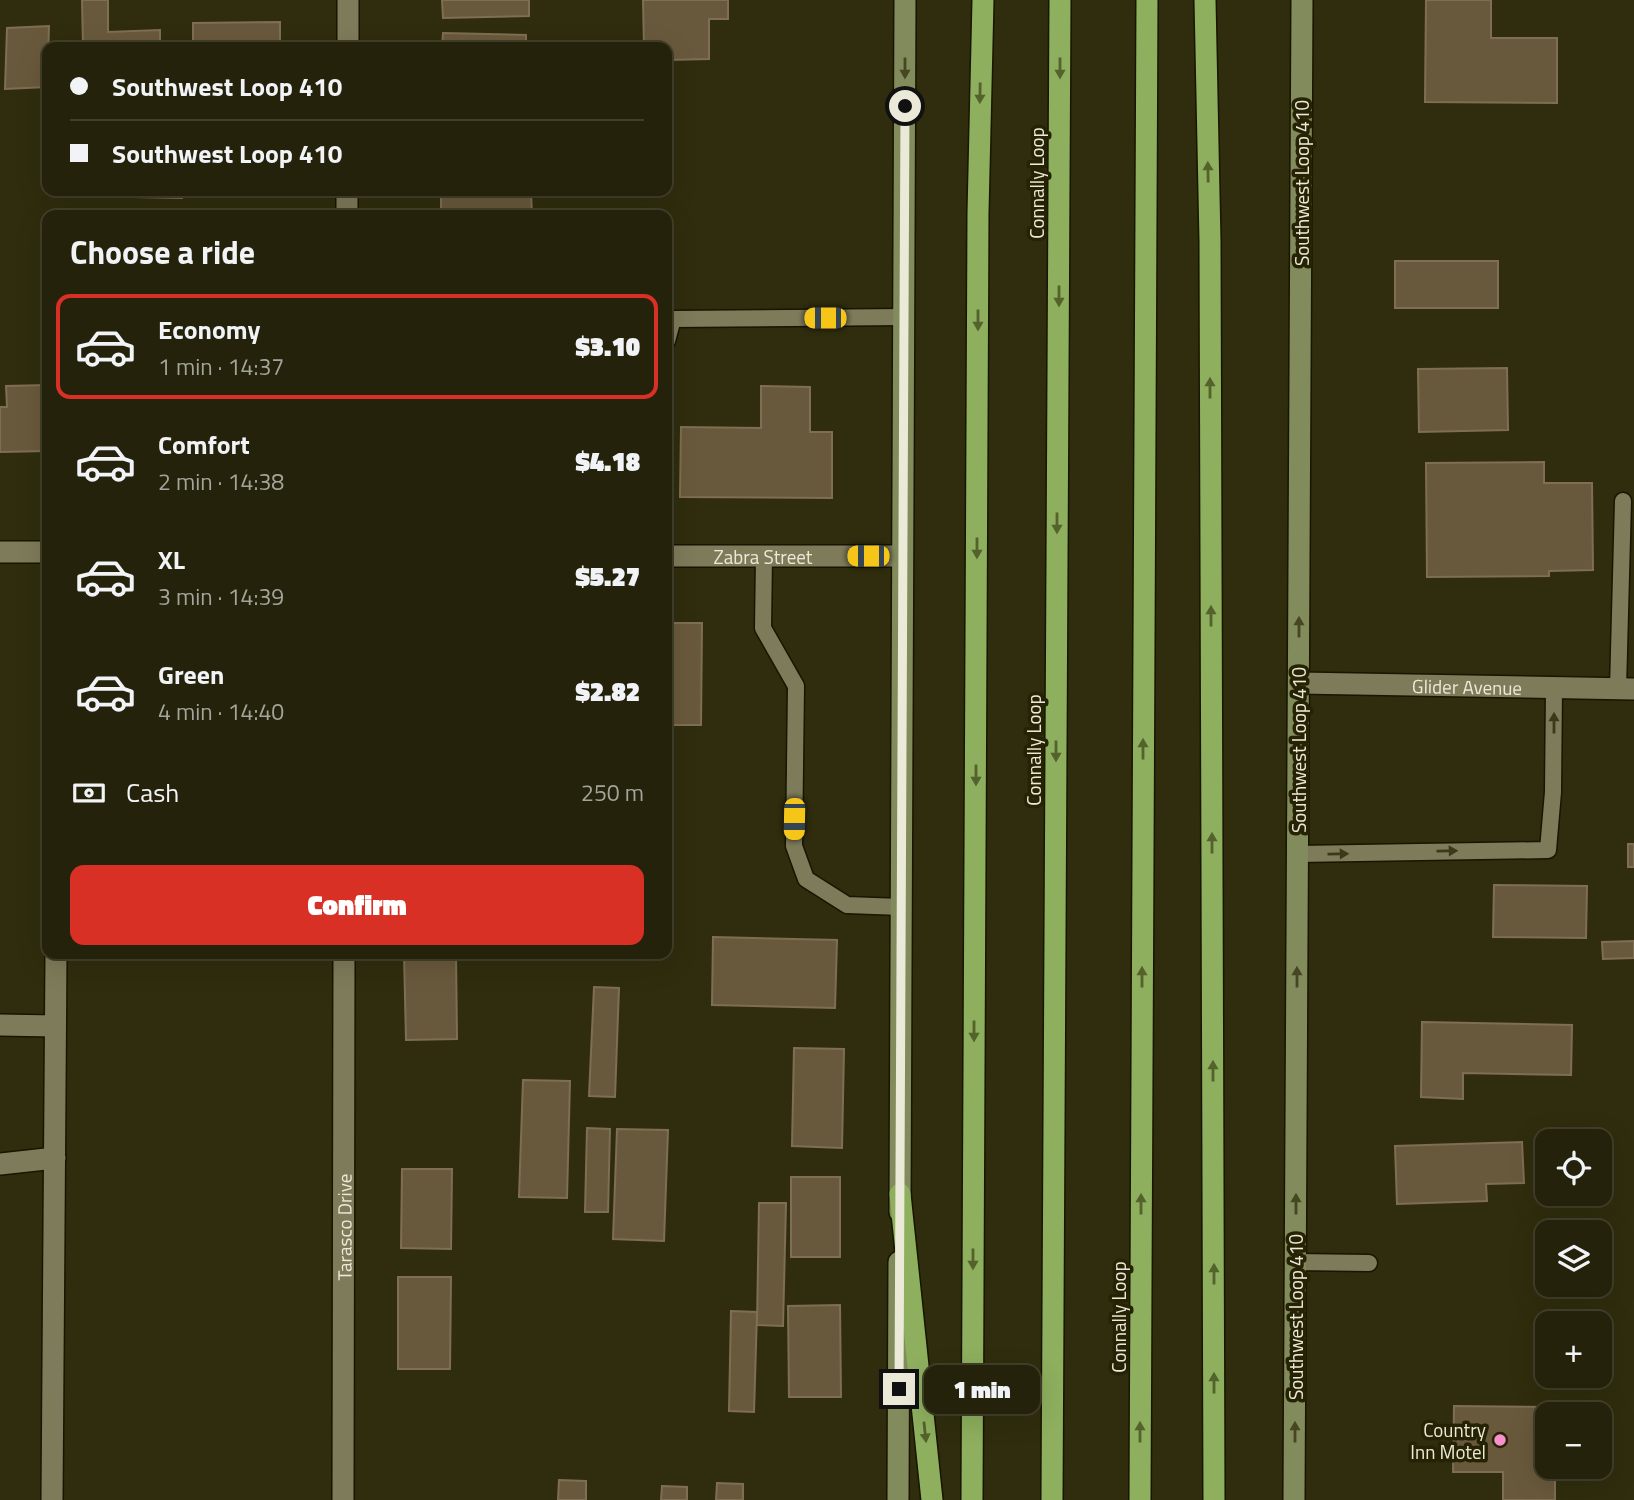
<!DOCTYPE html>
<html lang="en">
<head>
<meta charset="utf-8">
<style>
	body { margin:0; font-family:"Titillium Web",sans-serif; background:#302f18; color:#f1f3f6; height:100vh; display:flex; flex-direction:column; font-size:26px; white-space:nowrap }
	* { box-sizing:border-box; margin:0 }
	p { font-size:23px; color:#a3a49c }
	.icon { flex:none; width:38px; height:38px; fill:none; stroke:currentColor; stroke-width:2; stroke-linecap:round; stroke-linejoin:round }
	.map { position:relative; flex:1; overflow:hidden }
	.drawer { position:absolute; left:42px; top:210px; width:630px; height:749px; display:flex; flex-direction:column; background:#24220a; border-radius:14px; box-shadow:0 7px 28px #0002,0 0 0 2px #413f2b }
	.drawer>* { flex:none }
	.guide { position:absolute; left:42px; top:42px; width:630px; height:154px; border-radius:14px; box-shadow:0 7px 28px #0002,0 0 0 2px #413f2b; display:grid; align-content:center; height:154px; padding:0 28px; background:#24220a }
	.controls { position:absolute; left:1535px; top:1129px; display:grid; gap:14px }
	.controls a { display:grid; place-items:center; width:77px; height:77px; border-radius:14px; background:#24220a; box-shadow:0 7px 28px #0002,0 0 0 2px #413f2b; font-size:35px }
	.end { position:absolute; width:32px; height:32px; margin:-16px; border:9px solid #ebead8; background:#111; box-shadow:0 0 0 4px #111 }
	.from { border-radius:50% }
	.bubble { position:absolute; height:49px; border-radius:14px; background:#24220a; box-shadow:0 7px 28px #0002,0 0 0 2px #413f2b; font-size:23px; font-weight:800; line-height:49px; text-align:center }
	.car { position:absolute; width:21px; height:42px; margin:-21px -10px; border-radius:9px; box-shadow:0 0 5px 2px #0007; background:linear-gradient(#f5c518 24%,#345 0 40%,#f5c518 0 76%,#345 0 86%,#f5c518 0) }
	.guide b { display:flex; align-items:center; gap:24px; height:66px; font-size:26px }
	.guide b+b { border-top:2px solid #413f2b }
	.guide i { width:18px; height:18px; background:#f1f3f6 }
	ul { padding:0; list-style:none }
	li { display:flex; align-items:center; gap:21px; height:105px; margin:0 14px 10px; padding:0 14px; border:4px solid transparent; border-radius:14px }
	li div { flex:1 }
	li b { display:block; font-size:26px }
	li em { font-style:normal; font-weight:800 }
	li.on { border-color:#d93025 }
	li>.icon { width:63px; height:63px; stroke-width:1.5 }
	h2 { padding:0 28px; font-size:32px; line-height:84px }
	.pay { display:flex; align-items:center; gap:18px; height:77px; padding:0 28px; font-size:26px }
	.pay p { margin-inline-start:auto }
	.action { display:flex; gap:14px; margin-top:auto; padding:14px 28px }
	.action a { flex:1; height:80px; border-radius:14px; background:#d93025; color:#fff; font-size:28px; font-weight:800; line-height:80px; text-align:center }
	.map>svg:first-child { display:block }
	.building { fill:#69593c; stroke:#7f6e51; stroke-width:2 }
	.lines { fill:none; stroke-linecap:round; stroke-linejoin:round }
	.lane-casing { stroke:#181500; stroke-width:19 }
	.street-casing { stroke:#181500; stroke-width:24 }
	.secondary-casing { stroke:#181500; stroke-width:24 }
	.highway-casing { stroke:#181500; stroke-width:24 }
	.lane { stroke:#7e7b5a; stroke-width:16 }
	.street { stroke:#7e7b5a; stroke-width:21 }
	.secondary { stroke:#828b5b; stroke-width:21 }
	.highway { stroke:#8daf5e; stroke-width:21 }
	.oneway { fill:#464722 }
	.oneway2 { fill:#54622c }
	.oneway3 { fill:#3c391a }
	.route { stroke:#ebead8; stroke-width:9 }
	.poi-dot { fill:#f890cc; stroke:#262304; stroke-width:2.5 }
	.labels { text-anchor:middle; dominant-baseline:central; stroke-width:7; stroke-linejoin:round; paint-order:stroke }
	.street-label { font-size:19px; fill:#ebead8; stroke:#262304 }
	.poi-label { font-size:19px; fill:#ebead8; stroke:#262304; text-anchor:end }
</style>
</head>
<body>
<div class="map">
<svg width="1634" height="1500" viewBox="0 0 1634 1500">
	<rect width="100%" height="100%" fill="#302d0e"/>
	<!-- building -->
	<g class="building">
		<path d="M 82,0 L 108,0 L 108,32 L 160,30 L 160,47 L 83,47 Z"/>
		<path d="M 442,0 L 529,0 L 529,16 L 443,18 Z"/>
		<path d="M 643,0 L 728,0 L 728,19 L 709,19 L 709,59 L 667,60 L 667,47 L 644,47 Z"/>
		<path d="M 1426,0 L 1491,0 L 1491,38 L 1557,38 L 1557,103 L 1425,102 Z"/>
		<path d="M 280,22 L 280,47 L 193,47 L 193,23 Z"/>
		<path d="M 49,26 L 47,87 L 5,89 L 7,28 Z"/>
		<path d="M 443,33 L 526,35 L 526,47 L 442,47 Z"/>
		<path d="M 133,191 L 182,191 L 182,198 L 133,197 Z"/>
		<path d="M 531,192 L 532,215 L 441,215 L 441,194 Z"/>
		<rect x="1395" y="261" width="103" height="47"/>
		<path d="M 1507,368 L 1508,430 L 1419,432 L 1418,369 Z"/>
		<path d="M 47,385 L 47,451 L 0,452 L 0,407 L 7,407 L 6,386 Z"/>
		<path d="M 761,386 L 810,387 L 810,432 L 832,432 L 832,498 L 680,497 L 681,427 L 761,428 Z"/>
		<path d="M 1544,462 L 1544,483 L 1592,483 L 1593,570 L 1549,571 L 1549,576 L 1427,577 L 1426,463 Z"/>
		<path d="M 667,623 L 702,623 L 701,725 L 667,725 Z"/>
		<rect x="1628" y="844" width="6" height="23"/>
		<path d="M 1494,885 L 1587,886 L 1586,938 L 1493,937 Z"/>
		<path d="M 713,937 L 837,940 L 835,1008 L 712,1005 Z"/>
		<path d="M 1634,941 L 1634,958 L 1603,959 L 1602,942 Z"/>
		<path d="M 404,954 L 456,954 L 457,1039 L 406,1040 Z"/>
		<path d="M 594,987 L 619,988 L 615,1097 L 589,1096 Z"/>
		<path d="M 1422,1022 L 1572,1025 L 1571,1075 L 1463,1073 L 1463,1099 L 1421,1097 Z"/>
		<path d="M 794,1048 L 844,1049 L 842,1148 L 792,1146 Z"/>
		<path d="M 523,1080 L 570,1081 L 567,1198 L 519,1197 Z"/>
		<path d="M 587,1128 L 610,1129 L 608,1212 L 585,1212 Z"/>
		<path d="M 617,1129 L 668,1130 L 664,1241 L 613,1239 Z"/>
		<path d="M 1522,1142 L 1524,1183 L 1486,1184 L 1487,1201 L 1397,1204 L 1395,1146 Z"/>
		<path d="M 402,1169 L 452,1169 L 451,1249 L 401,1248 Z"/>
		<rect x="791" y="1177" width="49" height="80"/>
		<path d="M 759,1203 L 786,1203 L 783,1326 L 757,1325 Z"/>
		<path d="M 398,1277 L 451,1277 L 450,1369 L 398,1369 Z"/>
		<path d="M 840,1305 L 841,1397 L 789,1397 L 788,1306 Z"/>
		<path d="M 731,1311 L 757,1312 L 754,1412 L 729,1411 Z"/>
		<path d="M 1454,1406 L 1555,1407 L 1555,1414 L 1547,1414 L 1547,1466 L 1555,1466 L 1555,1500 L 1503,1500 L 1503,1472 L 1453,1472 Z"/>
		<path d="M 559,1480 L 586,1481 L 586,1500 L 558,1500 Z"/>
		<path d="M 717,1483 L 743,1484 L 743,1500 L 716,1500 Z"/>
		<path d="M 662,1486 L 687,1487 L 687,1500 L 661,1500 Z"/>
	</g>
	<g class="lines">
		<!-- lane casing -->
		<g class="lane-casing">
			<g id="lane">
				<path d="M 667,341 L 673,319 L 904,317"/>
				<path d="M 764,556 L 763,628 L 796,686 L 794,846 L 806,879 L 847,905 L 901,907"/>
				<path d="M 1618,689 L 1623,501"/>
				<path d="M 1298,854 L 1548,850 L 1553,792 L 1554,688"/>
				<path d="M 1296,1262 L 1369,1263"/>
			</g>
		</g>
		<!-- street casing -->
		<g class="street-casing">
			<g id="street">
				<path d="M 348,47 L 348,0"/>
				<path d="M 347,215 L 347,191"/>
				<path d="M 0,552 L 47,552"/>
				<path id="s1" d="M 667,556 L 902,556"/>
				<path id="s2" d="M 1299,683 L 1634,689"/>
				<path d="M 0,1025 L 55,1026"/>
				<path d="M 0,1164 L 55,1158"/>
				<path d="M 52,1500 L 56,954"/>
				<path id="s3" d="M 343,1500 L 344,954"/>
			</g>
		</g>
		<!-- secondary casing -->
		<g class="secondary-casing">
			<g id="secondary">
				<path d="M 900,1212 L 905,0"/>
				<path d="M 898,1500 L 899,1262"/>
				<path d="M 1294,1500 L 1302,0"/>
			</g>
		</g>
		<!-- highway casing -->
		<g class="highway-casing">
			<g id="highway">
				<path d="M 1205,0 L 1210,241 L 1214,1500"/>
				<path d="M 900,1194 L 932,1500"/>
				<path d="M 972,1500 L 978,213 L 983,0"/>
				<path d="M 1052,1500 L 1060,0"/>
				<path d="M 1140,1500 L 1147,0"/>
			</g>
		</g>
		<!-- lane -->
		<use href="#lane" class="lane"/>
		<!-- street -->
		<use href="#street" class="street"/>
		<!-- secondary -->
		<use href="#secondary" class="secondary"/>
		<!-- highway -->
		<use href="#highway" class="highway"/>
	</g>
	<!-- one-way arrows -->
	<defs><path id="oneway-solid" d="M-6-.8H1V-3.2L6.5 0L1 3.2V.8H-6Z" transform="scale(1.75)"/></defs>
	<g class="oneway">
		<use href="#oneway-solid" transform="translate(905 68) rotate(90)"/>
		<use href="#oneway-solid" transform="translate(1299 627) rotate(-90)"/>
		<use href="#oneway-solid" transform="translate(1297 977) rotate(-90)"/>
		<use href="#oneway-solid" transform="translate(1296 1204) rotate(-90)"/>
		<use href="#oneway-solid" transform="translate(1295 1432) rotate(-90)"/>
	</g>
	<g class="oneway2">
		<use href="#oneway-solid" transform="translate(1060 68) rotate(90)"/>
		<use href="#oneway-solid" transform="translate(980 93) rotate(91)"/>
		<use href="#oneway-solid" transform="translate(1208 172) rotate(-91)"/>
		<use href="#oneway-solid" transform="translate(1059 296) rotate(90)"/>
		<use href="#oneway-solid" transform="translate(978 320) rotate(90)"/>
		<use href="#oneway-solid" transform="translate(1210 388) rotate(-90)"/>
		<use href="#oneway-solid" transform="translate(1057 523) rotate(90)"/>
		<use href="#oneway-solid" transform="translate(977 548) rotate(90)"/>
		<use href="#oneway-solid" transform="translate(1211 616) rotate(-90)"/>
		<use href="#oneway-solid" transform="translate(1143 749) rotate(-90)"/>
		<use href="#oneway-solid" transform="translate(1056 751) rotate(90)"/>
		<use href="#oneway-solid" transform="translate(976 775) rotate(90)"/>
		<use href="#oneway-solid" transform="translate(1212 843) rotate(-90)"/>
		<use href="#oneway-solid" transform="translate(1142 977) rotate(-90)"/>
		<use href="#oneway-solid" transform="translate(974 1031) rotate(90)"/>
		<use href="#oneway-solid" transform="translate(1213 1071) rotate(-90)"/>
		<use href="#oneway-solid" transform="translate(1141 1204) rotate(-90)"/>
		<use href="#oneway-solid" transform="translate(973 1259) rotate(90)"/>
		<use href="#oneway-solid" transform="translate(1214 1274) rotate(-90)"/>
		<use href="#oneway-solid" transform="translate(1214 1383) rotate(-90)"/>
		<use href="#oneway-solid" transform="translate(925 1432) rotate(84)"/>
		<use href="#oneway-solid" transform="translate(1140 1432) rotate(-90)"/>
	</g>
	<g class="oneway3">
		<use href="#oneway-solid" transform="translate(1554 723) rotate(-90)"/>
		<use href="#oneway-solid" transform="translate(1447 851) rotate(-1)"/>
		<use href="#oneway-solid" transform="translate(1338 854) rotate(-1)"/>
	</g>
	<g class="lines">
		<!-- route -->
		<path class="route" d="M 899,1389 L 905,106"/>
	</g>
	<!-- markers -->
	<circle class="poi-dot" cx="1500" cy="1440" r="7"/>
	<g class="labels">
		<!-- street labels -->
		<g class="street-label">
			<text transform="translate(1036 183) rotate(-90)">Connally Loop</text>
			<text transform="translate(1301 183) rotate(-90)">Southwest Loop 410</text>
			<text stroke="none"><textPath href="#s1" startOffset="96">Zabra Street</textPath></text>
			<text stroke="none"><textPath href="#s2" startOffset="168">Glider Avenue</textPath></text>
			<text transform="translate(1033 750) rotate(-90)">Connally Loop</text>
			<text transform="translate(1298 750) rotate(-90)">Southwest Loop 410</text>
			<text stroke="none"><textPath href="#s3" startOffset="273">Tarasco Drive</textPath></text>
			<text transform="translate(1118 1317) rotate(-90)">Connally Loop</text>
			<text transform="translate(1295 1317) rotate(-90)">Southwest Loop 410</text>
		</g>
		<!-- poi labels -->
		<g class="poi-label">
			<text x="1486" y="1429">Country<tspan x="1486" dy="22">Inn Motel</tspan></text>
		</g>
	</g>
</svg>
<div class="controls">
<a><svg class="icon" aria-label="locate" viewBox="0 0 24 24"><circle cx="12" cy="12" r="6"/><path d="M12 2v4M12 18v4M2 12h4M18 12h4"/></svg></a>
<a><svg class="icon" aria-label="layers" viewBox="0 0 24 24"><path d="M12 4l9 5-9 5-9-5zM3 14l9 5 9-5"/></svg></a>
<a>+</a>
<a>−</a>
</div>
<i class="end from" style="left:905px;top:106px"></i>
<i class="end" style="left:899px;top:1389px"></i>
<div class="bubble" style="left:924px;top:1365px;width:116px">1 min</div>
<i class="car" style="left:825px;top:318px;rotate:270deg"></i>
<i class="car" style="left:868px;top:556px;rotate:270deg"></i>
<i class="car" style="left:794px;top:819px;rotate:181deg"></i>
<div class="guide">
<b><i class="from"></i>Southwest Loop 410</b>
<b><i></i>Southwest Loop 410</b>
</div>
<section class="drawer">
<h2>Choose a ride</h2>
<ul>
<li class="on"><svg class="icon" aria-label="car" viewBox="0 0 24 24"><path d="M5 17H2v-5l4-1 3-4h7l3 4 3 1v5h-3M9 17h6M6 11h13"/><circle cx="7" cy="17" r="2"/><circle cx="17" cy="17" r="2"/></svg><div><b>Economy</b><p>1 min · 14:37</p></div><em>$3.10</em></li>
<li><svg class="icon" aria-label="car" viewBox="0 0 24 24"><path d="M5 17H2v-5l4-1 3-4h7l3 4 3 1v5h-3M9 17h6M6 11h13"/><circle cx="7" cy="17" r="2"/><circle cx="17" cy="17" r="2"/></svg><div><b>Comfort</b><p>2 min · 14:38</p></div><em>$4.18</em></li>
<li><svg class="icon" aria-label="car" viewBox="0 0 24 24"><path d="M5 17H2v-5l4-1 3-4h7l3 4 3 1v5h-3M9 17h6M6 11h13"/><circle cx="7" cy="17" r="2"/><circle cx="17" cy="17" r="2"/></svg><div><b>XL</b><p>3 min · 14:39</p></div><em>$5.27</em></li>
<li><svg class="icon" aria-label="car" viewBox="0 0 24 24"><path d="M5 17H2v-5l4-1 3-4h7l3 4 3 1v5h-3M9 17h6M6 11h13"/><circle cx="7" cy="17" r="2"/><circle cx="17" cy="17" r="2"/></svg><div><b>Green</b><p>4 min · 14:40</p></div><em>$2.82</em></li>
</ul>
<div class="pay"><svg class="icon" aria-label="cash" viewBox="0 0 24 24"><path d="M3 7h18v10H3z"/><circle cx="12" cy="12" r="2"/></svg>Cash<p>250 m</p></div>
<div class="action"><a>Confirm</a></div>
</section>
</div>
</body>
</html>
